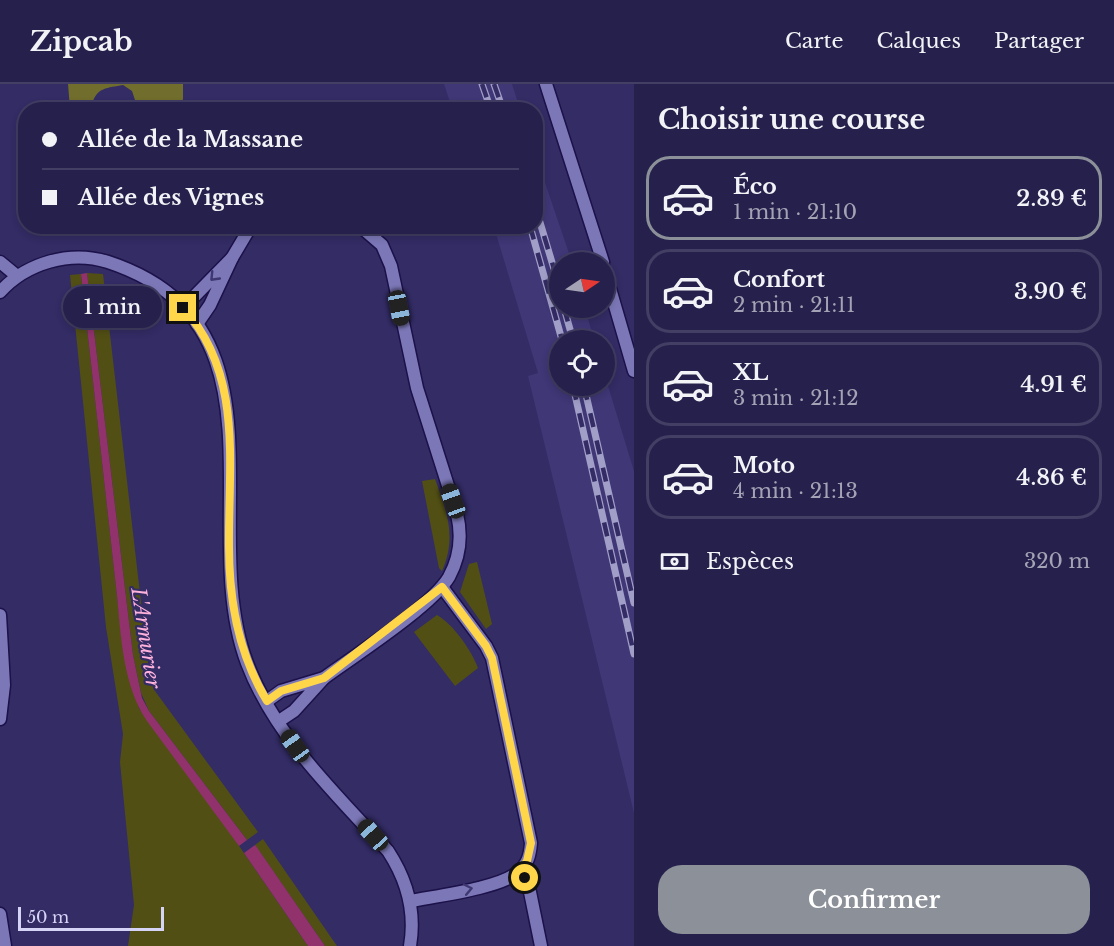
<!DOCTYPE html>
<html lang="fr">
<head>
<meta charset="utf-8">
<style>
	body { margin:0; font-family:"Libre Baskerville",serif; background:#2e2953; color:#f1f3f6; height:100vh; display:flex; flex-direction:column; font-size:22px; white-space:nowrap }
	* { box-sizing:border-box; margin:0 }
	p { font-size:20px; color:#a4a3b5 }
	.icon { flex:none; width:33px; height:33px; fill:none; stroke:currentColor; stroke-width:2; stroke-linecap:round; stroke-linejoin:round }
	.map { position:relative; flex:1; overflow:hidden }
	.drawer { display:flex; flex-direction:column; background:#26214c; width:480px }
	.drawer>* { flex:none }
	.top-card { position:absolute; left:18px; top:18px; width:525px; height:132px; border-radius:24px; box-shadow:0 3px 9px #0003,0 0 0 2px #423e64; display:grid; align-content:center; height:132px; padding:0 24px; background:#26214c }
	.needle { width:39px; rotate:77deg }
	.buttons { position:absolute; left:549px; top:168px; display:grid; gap:12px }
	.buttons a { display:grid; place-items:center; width:66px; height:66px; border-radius:50%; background:#26214c; box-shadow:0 3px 9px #0003,0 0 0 2px #423e64; font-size:30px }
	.scale { position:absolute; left:18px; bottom:15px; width:146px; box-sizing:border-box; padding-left:6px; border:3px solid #d5d4f7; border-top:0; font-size:16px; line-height:21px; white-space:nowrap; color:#d5d4f7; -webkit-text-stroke:4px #332c65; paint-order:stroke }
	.end { position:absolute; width:27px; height:27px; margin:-14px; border:8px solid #ffd54a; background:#111; box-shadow:0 0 0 3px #111 }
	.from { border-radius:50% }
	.bubble { position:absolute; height:42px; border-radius:21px; background:#26214c; box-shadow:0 3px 9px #0003,0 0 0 2px #423e64; font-size:20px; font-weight:600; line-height:42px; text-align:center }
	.car { position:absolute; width:18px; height:36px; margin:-18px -9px; border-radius:8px; box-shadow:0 0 4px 2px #0007; background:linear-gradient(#222 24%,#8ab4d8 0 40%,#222 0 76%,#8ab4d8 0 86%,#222 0) }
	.top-card b { display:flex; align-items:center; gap:21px; height:57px; font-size:22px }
	.top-card b+b { border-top:2px solid #423e64 }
	.top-card i { width:15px; height:15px; background:#f1f3f6 }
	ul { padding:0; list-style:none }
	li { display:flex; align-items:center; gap:18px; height:84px; margin:0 12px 9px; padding:0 12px; border:3px solid #423e64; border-radius:24px }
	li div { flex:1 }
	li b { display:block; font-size:22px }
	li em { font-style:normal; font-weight:600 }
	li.active { border-color:#8c9099 }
	li>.icon { width:54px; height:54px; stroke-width:1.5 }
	h2 { padding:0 24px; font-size:27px; line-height:72px }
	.pay { display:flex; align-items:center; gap:15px; height:66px; padding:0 24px; font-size:22px }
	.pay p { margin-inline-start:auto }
	.action { display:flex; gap:12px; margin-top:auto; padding:12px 24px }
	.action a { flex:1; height:69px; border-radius:24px; background:#8c9099; color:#fff; font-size:24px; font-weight:600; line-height:69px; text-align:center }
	header { display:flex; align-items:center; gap:36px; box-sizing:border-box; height:84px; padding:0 30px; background:#26214c; border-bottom:2px solid #423e64 }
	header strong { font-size:28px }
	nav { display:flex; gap:33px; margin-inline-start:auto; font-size:21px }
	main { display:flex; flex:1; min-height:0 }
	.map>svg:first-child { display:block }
	.built { fill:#3f3776 }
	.green { fill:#524f15 }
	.forest { fill:#716d2c }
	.water { fill:#91326d }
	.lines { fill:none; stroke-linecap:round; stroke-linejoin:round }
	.service-casing { stroke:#1c1148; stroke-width:15 }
	.minor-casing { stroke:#1c1148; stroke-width:15 }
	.tertiary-casing { stroke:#1c1148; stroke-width:15 }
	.service { stroke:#7c78b8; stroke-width:12 }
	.minor { stroke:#7c78b8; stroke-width:12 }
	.tertiary { stroke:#7c78b8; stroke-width:12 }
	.rail-casing { stroke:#a19ec8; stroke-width:7 }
	.rail { stroke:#332c65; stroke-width:4.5; stroke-dasharray:14; stroke-linecap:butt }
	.oneway { stroke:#3e3771 }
	.route { stroke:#ffd54a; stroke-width:8 }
	.labels { text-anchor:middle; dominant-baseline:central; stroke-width:4.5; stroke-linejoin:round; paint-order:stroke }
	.water-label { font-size:20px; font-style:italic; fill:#feb1db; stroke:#332c65 }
</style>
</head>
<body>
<header>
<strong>Zipcab</strong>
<nav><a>Carte</a><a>Calques</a><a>Partager</a></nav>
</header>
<main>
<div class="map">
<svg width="634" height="862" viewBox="0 0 634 862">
	<rect width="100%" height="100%" fill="#332c65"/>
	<!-- built -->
	<g class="built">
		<path d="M 444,0 L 512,0 L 520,25 L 452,24 Z"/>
		<path d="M 536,72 L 572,178 L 560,178 L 560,224 L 585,224 L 594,256 L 560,256 L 560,302 L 604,302 L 605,292 L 634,387 L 634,729 L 528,292 L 538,289 L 494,143 L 536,142 Z"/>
	</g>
	<!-- green -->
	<g class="green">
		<path d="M 87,189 L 103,190 L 149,587 L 155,607 L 258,748 L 247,756 L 149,627 L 141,609 L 133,571 Z"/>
		<path d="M 81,190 L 122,556 L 139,624 L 222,737 L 308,862 L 128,862 L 134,821 L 120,678 L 123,650 L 106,543 L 70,191 Z"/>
		<path d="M 435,395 C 447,428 457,453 442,487 L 439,484 L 422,397 Z"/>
		<path d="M 477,478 L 492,540 L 486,545 L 460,508 L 469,480 Z"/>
		<path d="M 437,531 C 454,541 471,566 478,584 L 455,602 L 414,548 Z"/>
		<path d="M 263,755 L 337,862 L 325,862 L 255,761 Z"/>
	</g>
	<!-- forest -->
	<path class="forest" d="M 68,0 L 183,0 L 183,15 L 178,25 L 138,25 L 132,7 L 123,1 C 108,4 96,3 92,21 L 98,25 L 70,25 Z"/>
	<!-- water -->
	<g class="water">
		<path d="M 87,189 L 133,571 L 142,614 L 149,627 L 247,756 L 239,762 L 147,637 C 123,602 121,552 117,512 L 81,190 Z"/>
		<path d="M 255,761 L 256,762 L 325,862 L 308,862 L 244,769 Z"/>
	</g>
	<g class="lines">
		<!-- service casing -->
		<g class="service-casing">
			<path id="service" d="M 520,787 L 530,808 L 541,862"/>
		</g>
		<!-- minor casing -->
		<g class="minor-casing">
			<g id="minor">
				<path d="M 232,174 L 251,142"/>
				<path d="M 0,178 L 17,192"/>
				<path d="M 0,208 C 26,179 70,166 108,178 C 297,240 195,442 247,579 C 275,653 336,710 388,767 C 407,796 416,827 410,862"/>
				<path d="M 183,224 L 232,174 L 210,221 L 197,240"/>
				<path d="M 0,531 L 4,601 L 0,635"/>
				<path d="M 324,594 C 354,572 432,522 449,493 C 460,473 462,451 457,430 L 417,304 L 391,182 L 382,161 L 360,142"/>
				<path d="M 267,617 L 281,607 L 324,594 L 294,627 L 279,637"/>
				<path d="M 411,817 C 436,812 501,804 518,788 C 528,780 530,771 531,759 L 492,574 L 486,562 L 442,503"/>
				<path d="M 0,830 L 5,862"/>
			</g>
		</g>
		<!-- tertiary casing -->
		<g class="tertiary-casing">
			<g id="tertiary">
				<path d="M 546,0 L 603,178"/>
				<path d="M 604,184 L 634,287"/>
			</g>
		</g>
		<!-- service -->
		<use href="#service" class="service"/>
		<!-- minor -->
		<use href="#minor" class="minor"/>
		<!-- tertiary -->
		<use href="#tertiary" class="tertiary"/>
		<!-- rail casing -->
		<g class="rail-casing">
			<g id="rail">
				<path d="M 482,0 L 491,26"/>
				<path d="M 494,0 L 503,26"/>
				<path d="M 536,125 L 560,205"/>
				<path d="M 530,142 L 562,256"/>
				<path d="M 564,224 L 573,256"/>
				<path d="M 573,302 L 634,570"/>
				<path d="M 584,302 L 634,519"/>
			</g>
		</g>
		<!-- rail -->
		<use href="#rail" class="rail"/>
	</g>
	<!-- one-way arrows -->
	<defs><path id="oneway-chevron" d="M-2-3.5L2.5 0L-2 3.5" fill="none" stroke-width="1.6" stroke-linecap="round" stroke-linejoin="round" transform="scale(1.5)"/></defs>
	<g class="oneway">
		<use href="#oneway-chevron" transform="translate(214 193) rotate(134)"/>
		<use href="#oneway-chevron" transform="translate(468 805) rotate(-12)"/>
	</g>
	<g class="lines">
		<!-- route -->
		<path class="route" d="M 183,224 C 244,290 228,381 229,463 C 229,517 239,571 267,617 L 281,607 L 324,594 L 442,503 L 486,562 L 492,574 L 531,759 L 527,777 L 520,787 L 525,794"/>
	</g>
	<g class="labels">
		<!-- water labels -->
		<g class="water-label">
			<text transform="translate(146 554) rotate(81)">L'Armurier</text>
		</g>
	</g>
</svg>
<div class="buttons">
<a><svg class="needle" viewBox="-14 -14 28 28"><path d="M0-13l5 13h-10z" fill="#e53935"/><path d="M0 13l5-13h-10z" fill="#a4a3b5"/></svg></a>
<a><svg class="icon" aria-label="locate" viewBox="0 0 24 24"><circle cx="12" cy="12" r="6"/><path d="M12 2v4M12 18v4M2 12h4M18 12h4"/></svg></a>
</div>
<div class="scale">50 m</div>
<i class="end from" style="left:525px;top:794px"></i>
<i class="end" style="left:183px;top:224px"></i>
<div class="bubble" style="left:63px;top:202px;width:99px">1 min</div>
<i class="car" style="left:399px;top:224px;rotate:169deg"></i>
<i class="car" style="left:453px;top:417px;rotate:340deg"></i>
<i class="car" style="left:295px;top:662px;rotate:325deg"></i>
<i class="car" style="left:373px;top:751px;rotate:318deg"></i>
<div class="top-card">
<b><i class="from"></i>Allée de la Massane</b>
<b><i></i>Allée des Vignes</b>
</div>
</div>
<section class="drawer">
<h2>Choisir une course</h2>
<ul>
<li class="active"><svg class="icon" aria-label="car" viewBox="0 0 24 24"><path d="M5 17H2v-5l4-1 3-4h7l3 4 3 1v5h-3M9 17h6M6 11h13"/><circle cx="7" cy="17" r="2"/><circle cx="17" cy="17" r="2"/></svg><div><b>Éco</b><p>1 min · 21:10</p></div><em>2.89 €</em></li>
<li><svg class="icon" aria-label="car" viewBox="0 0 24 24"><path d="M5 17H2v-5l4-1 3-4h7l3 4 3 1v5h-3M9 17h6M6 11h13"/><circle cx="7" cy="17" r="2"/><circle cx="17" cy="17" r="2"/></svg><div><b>Confort</b><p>2 min · 21:11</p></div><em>3.90 €</em></li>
<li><svg class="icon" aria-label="car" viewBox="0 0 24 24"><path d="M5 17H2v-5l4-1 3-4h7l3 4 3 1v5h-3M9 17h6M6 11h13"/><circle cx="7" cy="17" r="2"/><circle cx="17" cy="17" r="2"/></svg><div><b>XL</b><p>3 min · 21:12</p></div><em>4.91 €</em></li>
<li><svg class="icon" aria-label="car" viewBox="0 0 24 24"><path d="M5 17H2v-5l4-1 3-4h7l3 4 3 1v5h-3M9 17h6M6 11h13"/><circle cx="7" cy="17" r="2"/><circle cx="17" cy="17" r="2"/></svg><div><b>Moto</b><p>4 min · 21:13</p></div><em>4.86 €</em></li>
</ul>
<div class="pay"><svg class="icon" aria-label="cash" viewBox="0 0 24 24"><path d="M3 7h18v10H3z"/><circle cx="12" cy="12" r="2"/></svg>Espèces<p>320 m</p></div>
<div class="action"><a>Confirmer</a></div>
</section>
</main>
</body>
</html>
